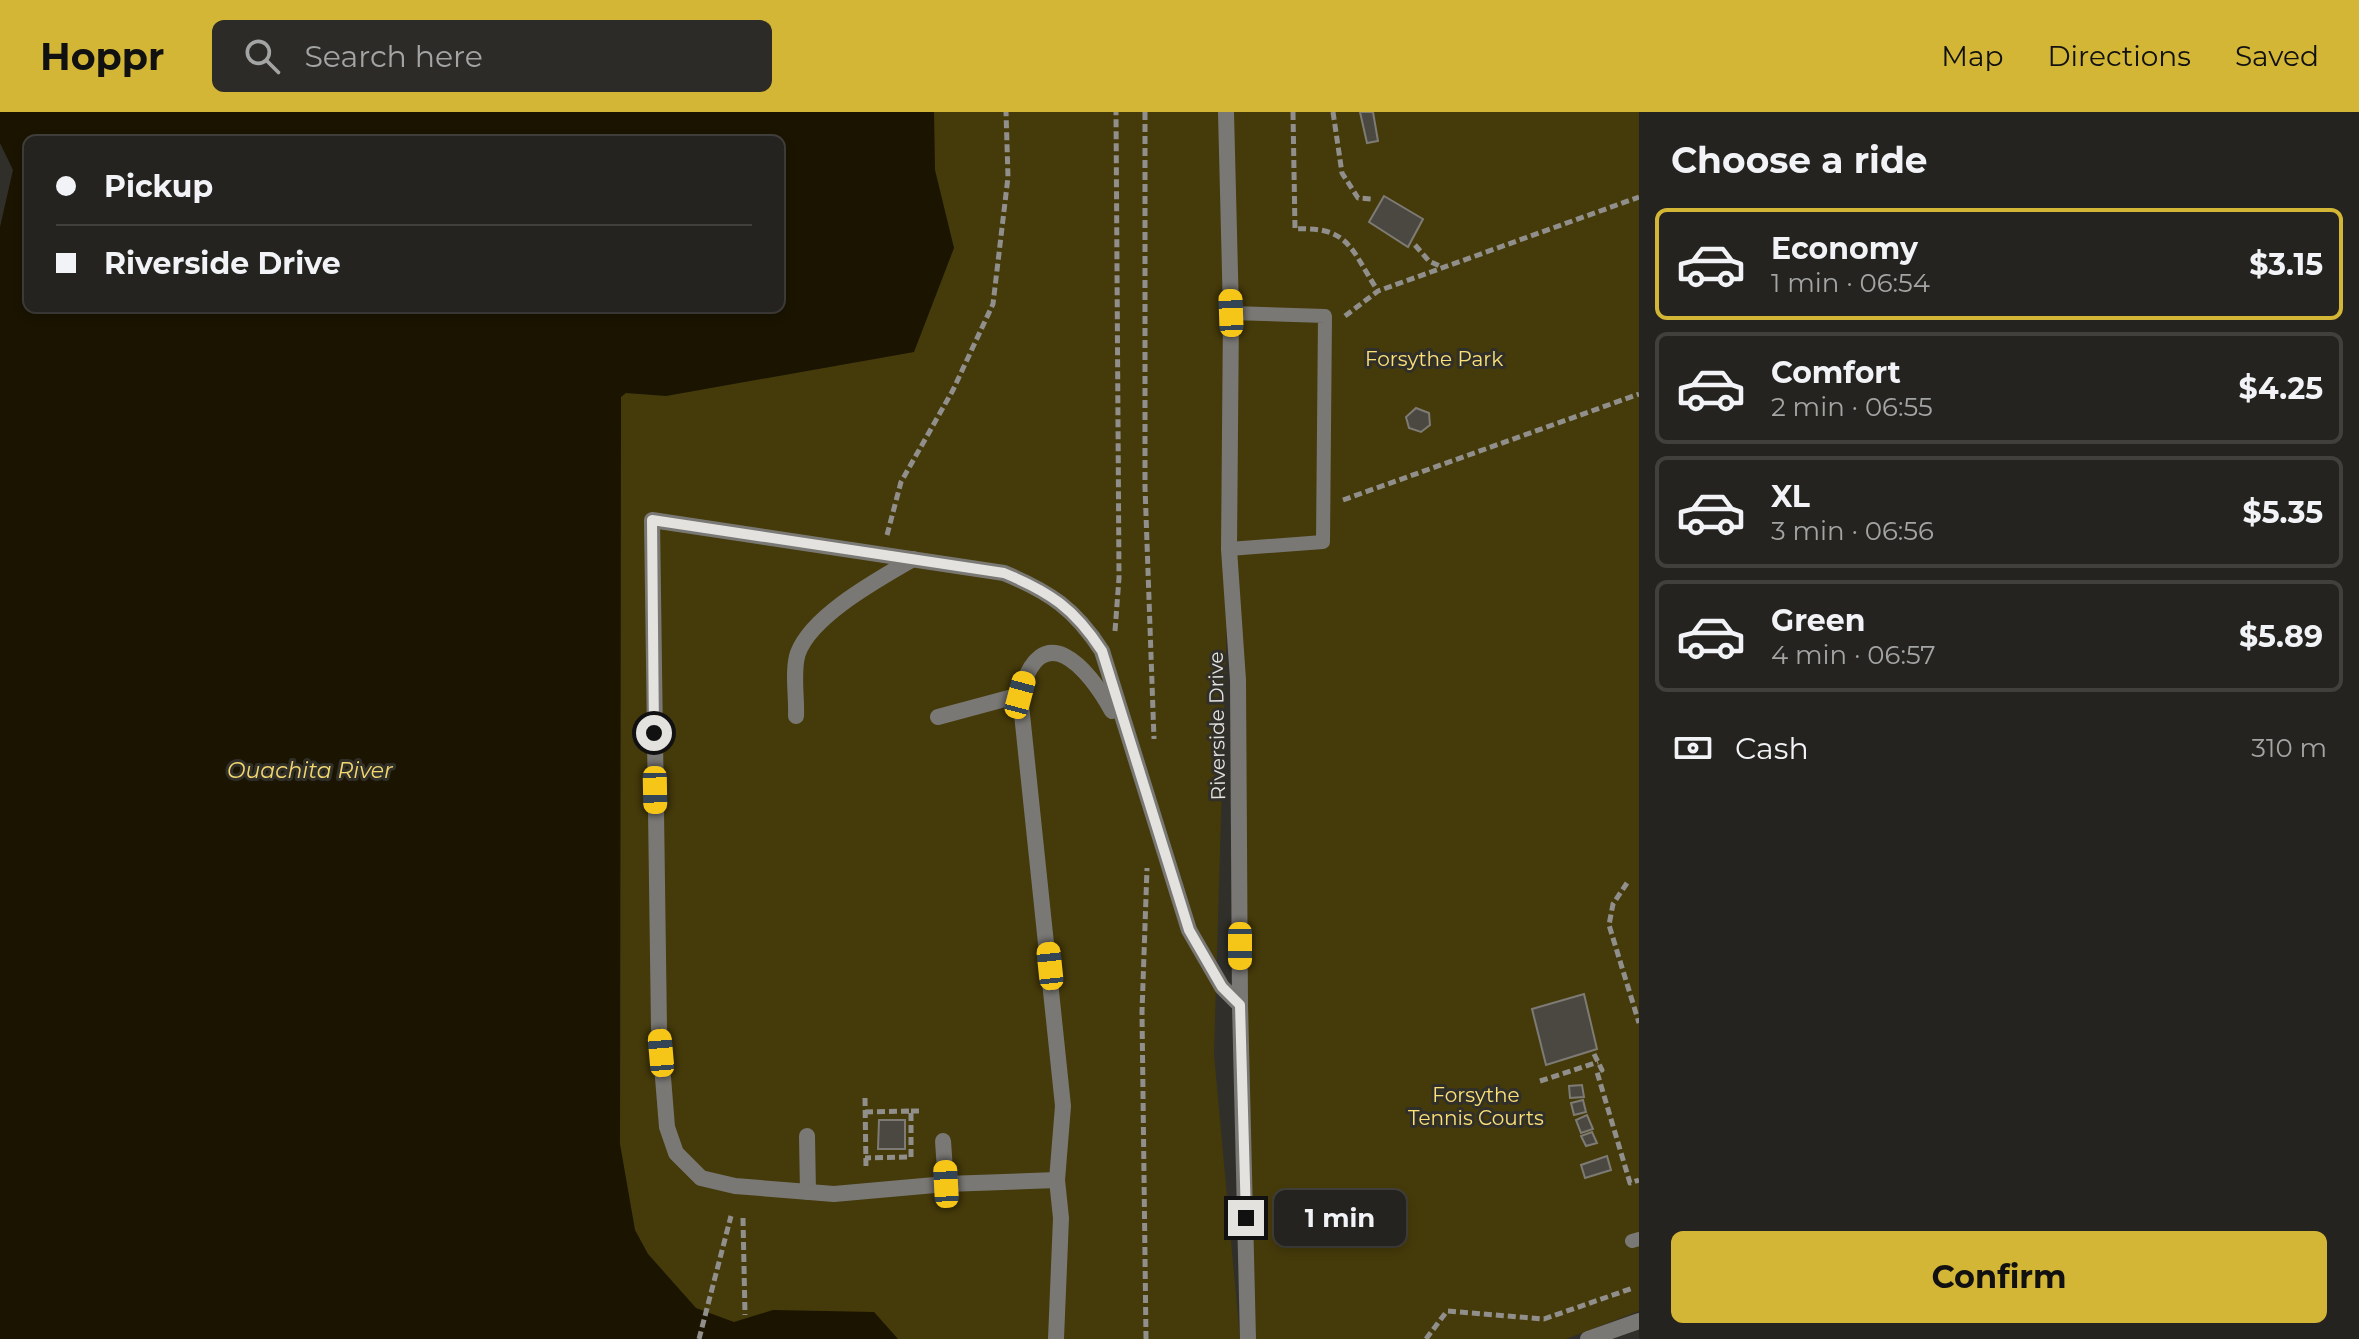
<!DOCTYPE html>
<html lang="en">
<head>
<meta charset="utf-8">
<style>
	body { margin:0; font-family:Montserrat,sans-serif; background:#2d2b28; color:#f1f3f6; height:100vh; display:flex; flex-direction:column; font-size:30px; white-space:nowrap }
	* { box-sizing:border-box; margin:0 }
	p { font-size:26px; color:#a3a4a4 }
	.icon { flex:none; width:44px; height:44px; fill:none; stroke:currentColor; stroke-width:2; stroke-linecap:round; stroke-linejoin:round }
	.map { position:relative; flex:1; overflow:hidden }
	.drawer { display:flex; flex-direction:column; background:#25231f; width:720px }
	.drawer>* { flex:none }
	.guide { position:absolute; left:24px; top:24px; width:760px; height:176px; border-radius:12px; box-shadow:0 4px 12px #0003,0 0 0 2px #42403d; display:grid; align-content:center; height:176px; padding:0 32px; background:#25231f }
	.end { position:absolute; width:36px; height:36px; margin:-18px; border:10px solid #e3e2de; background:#111; box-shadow:0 0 0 4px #111 }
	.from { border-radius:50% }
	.bubble { position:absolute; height:56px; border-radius:12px; background:#25231f; box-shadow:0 4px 12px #0003,0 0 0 2px #42403d; font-size:26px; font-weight:700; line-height:56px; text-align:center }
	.car { position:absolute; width:24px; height:48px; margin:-24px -12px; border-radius:10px; box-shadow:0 0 6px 2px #0007; background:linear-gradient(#f5c518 24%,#345 0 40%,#f5c518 0 76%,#345 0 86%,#f5c518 0) }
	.guide b { display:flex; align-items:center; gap:28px; height:76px; font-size:30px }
	.guide b+b { border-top:2px solid #42403d }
	.guide i { width:20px; height:20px; background:#f1f3f6 }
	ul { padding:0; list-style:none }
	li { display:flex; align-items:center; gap:24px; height:112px; margin:0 16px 12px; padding:0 16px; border:4px solid #42403d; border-radius:12px }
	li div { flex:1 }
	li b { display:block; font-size:30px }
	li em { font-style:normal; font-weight:700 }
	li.on { border-color:#d3b635 }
	li>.icon { width:72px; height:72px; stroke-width:1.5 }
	h2 { padding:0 32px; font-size:36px; line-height:96px }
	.pay { display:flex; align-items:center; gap:20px; height:88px; padding:0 32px; font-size:30px }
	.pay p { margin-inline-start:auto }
	.action { display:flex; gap:16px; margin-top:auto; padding:16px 32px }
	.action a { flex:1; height:92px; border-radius:12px; background:#d3b635; color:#111; font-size:32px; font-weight:700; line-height:92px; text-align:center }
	header { display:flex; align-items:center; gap:48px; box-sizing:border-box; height:112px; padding:0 40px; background:#d3b635; color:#111 }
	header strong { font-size:38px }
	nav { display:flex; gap:44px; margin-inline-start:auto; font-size:28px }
	.search { width:560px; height:72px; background:#2d2b28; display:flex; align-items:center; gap:20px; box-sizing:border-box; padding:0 28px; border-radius:12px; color:#a3a4a4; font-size:30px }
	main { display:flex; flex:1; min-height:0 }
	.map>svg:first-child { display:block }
	.green { fill:#453a0a }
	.water { fill:#1a1400; fill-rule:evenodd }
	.building { fill:#4a4841; stroke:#7d7b74; stroke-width:2 }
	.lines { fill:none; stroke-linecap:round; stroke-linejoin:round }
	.path { stroke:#918f8b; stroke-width:5; stroke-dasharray:8 4; stroke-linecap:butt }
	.service { stroke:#797875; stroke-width:14 }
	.minor { stroke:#797875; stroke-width:16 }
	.tertiary { stroke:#797875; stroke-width:16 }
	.route { stroke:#e3e2de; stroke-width:10 }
	.labels { text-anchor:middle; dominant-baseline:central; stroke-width:6; stroke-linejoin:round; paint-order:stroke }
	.park-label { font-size:20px; fill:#fbe178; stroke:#312f29 }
	.street-label { font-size:20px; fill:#e3e2de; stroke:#312f29 }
	.water-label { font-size:22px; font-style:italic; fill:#f1d76e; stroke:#312f29 }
</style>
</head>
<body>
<header>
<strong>Hoppr</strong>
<div class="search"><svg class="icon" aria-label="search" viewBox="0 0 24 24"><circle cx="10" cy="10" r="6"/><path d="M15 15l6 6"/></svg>Search here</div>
<nav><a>Map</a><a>Directions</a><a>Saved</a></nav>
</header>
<main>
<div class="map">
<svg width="1639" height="1227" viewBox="0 0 1639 1227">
	<rect width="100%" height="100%" fill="#312f29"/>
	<!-- green -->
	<path class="green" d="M 611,0 L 1639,0 L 1639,1199 L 1566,1227 L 1248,1227 L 1229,438 L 1214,942 L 1240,1227 L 743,1227 L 616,1152 L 612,196 L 780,196 L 780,28 Z"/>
	<!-- water -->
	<path class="water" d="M 0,0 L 934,0 L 935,58 L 954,136 L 914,240 L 666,284 L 626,281 L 621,285 L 620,1032 L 635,1118 L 648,1142 L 696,1196 L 734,1210 L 773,1198 L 874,1200 L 898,1227 L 0,1227 L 0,115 L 13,58 L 0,31 ZM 28,28 L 780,28 L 780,196 L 28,196 Z"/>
	<!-- building -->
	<g class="building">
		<path d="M 1360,0 L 1373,0 L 1378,29 L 1367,31 Z"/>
		<path d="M 1384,84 L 1423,107 L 1408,135 L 1369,110 Z"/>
		<path d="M 1416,296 L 1429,301 L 1430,313 L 1421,320 L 1409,316 L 1406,305 Z"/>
		<path d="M 1584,882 L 1597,937 L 1546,953 L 1532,897 Z"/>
		<path d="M 1582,973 L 1584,985 L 1570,986 L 1569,974 Z"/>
		<path d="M 1583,988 L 1586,1000 L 1574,1003 L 1571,991 Z"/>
		<path d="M 1587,1003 L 1593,1017 L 1581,1021 L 1576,1008 Z"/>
		<path d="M 879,1008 L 905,1008 L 905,1037 L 878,1037 Z"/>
		<path d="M 1592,1020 L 1597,1031 L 1586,1034 L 1581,1024 Z"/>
		<path d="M 1607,1044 L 1611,1058 L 1585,1066 L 1581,1053 Z"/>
	</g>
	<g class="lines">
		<!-- path -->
		<g class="path">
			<path d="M 1145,0 L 1145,375 L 1154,627"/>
			<path d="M 1293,0 L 1295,117 C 1350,114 1351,138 1378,179"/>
			<path d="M 1333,0 L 1342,61 L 1358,86 L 1372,87"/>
			<path d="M 1415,133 L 1429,149 L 1442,155"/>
			<path d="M 1345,204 L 1378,179 L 1639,85"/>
			<path d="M 1343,388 L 1639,282"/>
			<path d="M 887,423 L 901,370 L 953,278 L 993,192 L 1008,65 L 1006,0"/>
			<path d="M 1115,519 L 1119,466 L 1116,0"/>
			<path d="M 1627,771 L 1613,792 L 1609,813 L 1639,911"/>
			<path d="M 1594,942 L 1602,958 L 1597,960 L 1630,1071 L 1639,1068"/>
			<path d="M 1540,969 L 1598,950"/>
			<path d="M 865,986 L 866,1056"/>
			<path d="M 911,999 L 923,999"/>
			<path d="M 865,1000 L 911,999 L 911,1045 L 865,1046"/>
			<path d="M 743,1106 L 745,1203"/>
			<path d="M 699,1227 L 731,1104"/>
			<path d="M 1146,1227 L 1142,900 L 1147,756"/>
			<path d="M 1426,1227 L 1447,1199 L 1544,1207 L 1633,1176"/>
		</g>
		<!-- service -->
		<g class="service">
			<path d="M 1229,437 L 1323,430 L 1325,204 L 1231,201"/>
			<path d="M 1632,1129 L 1639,1127"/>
		</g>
		<!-- minor -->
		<g class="minor">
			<path d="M 1226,0 L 1231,201 L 1229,437 L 1238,568 L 1240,893 L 1248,1227"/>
			<path d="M 796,604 C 797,586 792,558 798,541 C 812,503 879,467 913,447"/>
			<path d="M 938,605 L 1020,583"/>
			<path d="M 807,1024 L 808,1080"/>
			<path d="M 943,1029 L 946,1072"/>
			<path d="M 1057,1068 L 946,1072 L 834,1082 L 735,1074 L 701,1066 L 676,1041 L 667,1015 L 659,916 L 652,408 L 1004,461 C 1050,480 1075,497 1102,539 L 1189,818 L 1222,875 L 1240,893"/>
			<path d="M 1056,1227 L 1061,1106 L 1057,1068 L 1063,994 L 1020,583 C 1041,502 1088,555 1112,599"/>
		</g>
		<!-- tertiary -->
		<path class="tertiary" d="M 1588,1227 L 1639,1209"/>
	</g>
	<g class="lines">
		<!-- route -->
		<path class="route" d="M 654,621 L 652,408 L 1004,461 C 1050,480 1074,496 1102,539 L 1189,818 L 1222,875 L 1240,893 L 1246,1106"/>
	</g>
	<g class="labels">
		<!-- park labels -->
		<g class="park-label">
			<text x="1434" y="247">Forsythe Park</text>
			<text x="1476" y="983">Forsythe<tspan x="1476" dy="23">Tennis Courts</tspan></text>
		</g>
		<!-- street labels -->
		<g class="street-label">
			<text transform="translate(1217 614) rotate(-91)">Riverside Drive</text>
		</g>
		<!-- water labels -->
		<g class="water-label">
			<text x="310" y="658">Ouachita River</text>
		</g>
	</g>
</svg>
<i class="end from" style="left:654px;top:621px"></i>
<i class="end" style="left:1246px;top:1106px"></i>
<div class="bubble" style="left:1274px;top:1078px;width:132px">1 min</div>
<i class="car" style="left:1231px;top:201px;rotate:358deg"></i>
<i class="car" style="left:1020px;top:583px;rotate:15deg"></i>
<i class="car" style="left:655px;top:678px;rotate:179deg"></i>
<i class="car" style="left:1240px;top:834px;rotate:180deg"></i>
<i class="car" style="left:1050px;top:854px;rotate:354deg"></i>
<i class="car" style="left:661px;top:941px;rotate:355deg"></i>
<i class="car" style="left:946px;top:1072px;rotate:357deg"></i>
<div class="guide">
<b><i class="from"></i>Pickup</b>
<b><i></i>Riverside Drive</b>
</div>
</div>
<section class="drawer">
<h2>Choose a ride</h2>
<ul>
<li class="on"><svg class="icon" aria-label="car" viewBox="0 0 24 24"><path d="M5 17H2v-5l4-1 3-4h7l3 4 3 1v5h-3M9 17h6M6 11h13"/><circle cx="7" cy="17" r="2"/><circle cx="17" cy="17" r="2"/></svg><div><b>Economy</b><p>1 min · 06:54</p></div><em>$3.15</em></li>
<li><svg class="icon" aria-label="car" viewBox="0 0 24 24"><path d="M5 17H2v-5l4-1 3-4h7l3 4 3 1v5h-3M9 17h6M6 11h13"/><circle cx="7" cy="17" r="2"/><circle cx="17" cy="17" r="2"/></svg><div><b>Comfort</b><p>2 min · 06:55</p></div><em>$4.25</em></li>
<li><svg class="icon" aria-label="car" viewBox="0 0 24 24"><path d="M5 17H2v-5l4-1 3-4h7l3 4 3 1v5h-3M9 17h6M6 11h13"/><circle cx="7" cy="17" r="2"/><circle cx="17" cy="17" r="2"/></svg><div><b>XL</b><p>3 min · 06:56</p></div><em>$5.35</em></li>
<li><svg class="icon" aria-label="car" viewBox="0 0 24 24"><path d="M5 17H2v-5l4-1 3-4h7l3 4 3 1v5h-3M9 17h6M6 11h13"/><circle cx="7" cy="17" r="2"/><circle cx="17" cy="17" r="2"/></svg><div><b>Green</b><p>4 min · 06:57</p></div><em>$5.89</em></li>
</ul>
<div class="pay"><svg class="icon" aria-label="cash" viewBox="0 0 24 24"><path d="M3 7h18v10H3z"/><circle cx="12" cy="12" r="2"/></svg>Cash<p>310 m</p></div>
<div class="action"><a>Confirm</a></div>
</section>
</main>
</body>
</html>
